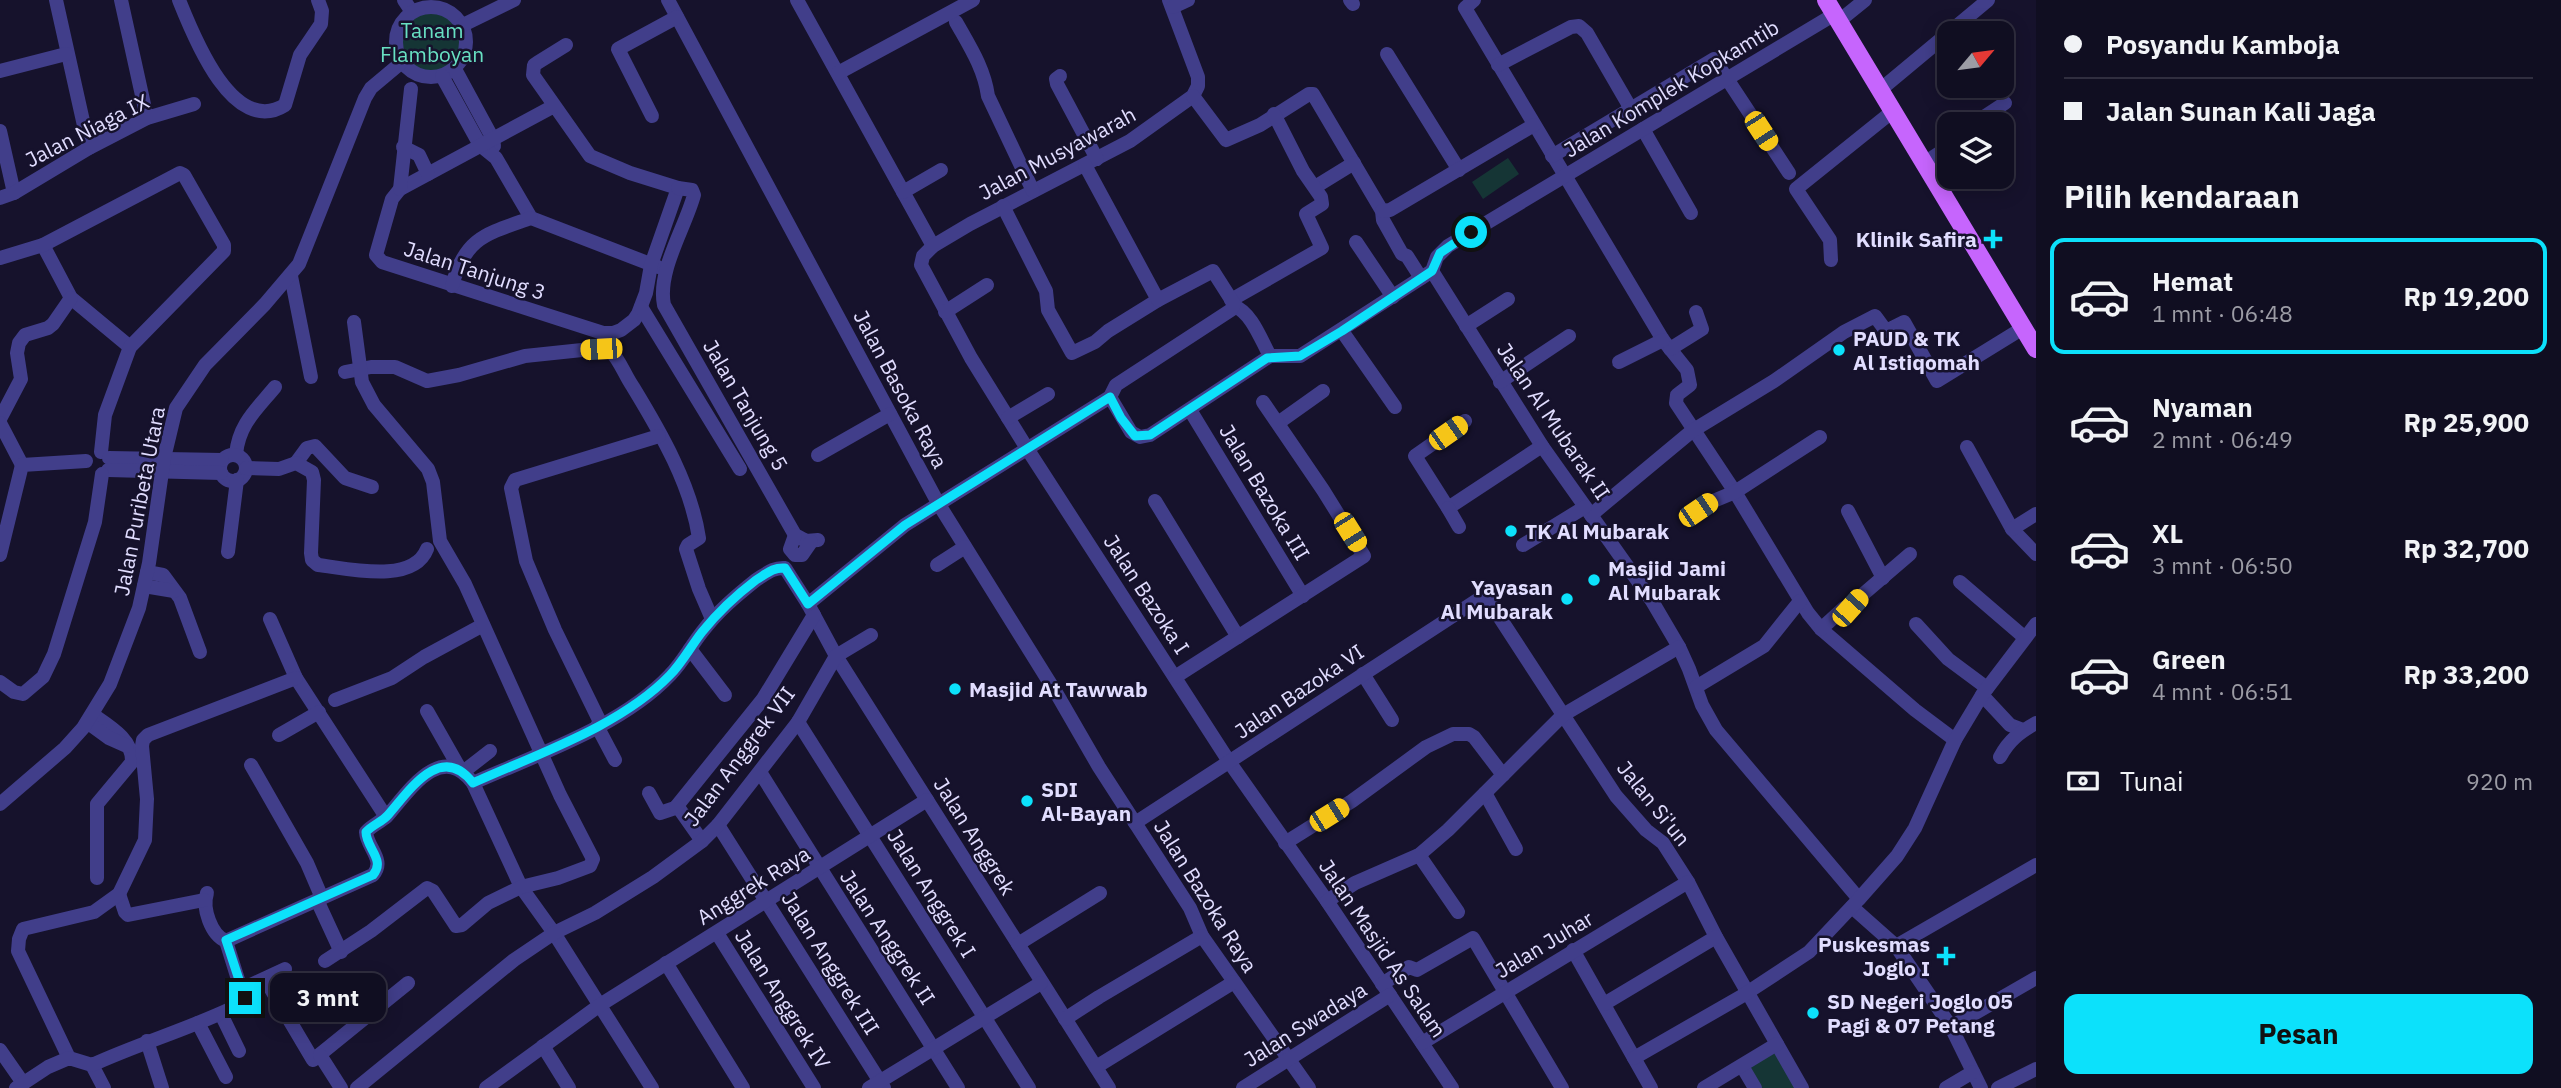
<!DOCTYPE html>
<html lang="id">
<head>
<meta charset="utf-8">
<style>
	body { margin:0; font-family:"IBM Plex Sans",sans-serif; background:#1e1c2e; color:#f1f3f6; height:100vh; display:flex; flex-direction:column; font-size:26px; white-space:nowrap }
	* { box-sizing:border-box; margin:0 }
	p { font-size:23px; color:#9c9ca5 }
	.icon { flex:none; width:38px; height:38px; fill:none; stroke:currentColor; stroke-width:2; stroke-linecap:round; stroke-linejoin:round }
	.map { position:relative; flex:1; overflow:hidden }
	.drawer { display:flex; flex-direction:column; background:#100e21; width:525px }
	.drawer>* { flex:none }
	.hud { display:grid; align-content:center; height:154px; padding:0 28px; background:#100e21 }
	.needle { width:46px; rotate:61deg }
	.tools { position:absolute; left:1937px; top:21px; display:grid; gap:14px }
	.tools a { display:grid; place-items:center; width:77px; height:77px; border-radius:14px; background:#100e21; box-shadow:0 4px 18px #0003,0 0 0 2px #302e3f; font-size:35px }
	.end { position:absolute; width:32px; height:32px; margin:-16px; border:9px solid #0ce1fb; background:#111; box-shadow:0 0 0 4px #111 }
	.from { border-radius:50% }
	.bubble { position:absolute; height:49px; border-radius:14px; background:#100e21; box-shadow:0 4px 18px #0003,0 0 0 2px #302e3f; font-size:23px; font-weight:800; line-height:49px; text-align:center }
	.car { position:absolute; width:21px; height:42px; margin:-21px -10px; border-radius:9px; box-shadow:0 0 5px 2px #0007; background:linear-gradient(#f5c518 24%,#345 0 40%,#f5c518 0 76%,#345 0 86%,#f5c518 0) }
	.hud b { display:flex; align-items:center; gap:24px; height:66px; font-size:26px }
	.hud b+b { border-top:2px solid #302e3f }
	.hud i { width:18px; height:18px; background:#f1f3f6 }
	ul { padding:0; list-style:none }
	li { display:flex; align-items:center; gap:21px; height:116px; margin:0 14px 10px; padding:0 14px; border:4px solid transparent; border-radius:14px }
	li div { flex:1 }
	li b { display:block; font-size:26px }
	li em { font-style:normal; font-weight:800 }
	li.active { border-color:#0ce1fb }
	li>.icon { width:63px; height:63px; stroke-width:1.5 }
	h2 { padding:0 28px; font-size:32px; line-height:84px }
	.pay { display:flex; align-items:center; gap:18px; height:77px; padding:0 28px; font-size:26px }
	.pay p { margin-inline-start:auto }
	.primary-button { display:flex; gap:14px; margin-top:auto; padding:14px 28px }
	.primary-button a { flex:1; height:80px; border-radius:14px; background:#0ce1fb; color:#111; font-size:28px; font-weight:800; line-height:80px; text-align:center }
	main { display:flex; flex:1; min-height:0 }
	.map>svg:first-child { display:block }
	.green { fill:#153535 }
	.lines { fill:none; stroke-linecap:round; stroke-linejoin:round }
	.minor { stroke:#413e8a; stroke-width:14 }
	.major { stroke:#c665fd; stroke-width:18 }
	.route { stroke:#0ce1fb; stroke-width:9 }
	.poi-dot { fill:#0ce1fb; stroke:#16122c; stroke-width:2.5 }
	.labels { text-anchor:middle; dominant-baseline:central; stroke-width:5; stroke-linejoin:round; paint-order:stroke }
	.park-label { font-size:21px; fill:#68e0c3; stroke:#16122c }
	.street-label { font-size:21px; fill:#e1ddff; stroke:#16122c }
	.poi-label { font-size:21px; font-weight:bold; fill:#e1ddff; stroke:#16122c; text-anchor:start }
</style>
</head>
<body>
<main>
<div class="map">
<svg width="2036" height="1088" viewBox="0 0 2036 1088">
	<rect width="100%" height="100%" fill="#16122c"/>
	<!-- green -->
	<g class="green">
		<circle cx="431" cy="42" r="35"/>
		<path d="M 1508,158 L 1519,174 L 1483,199 L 1472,182 Z"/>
		<path d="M 1772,1047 L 1798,1088 L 1760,1088 L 1746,1063 Z"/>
	</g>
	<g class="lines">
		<!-- minor -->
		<g class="minor">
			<path d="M 56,0 L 89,148"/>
			<path d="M 121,0 L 147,118"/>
			<path d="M 179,0 C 193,35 233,138 285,105 L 300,55 L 321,24 L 322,11 L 318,0"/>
			<path d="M 404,0 L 412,12"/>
			<path d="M 668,0 L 938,503 L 1058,696 L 1099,767 L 1190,908 L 1202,936 L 1309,1088"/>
			<path d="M 797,0 L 933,246"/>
			<path d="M 1169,0 L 1198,77 L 1198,86 L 1193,96 L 1130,141 L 970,224 L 933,246 L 923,256 L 921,265 L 971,358 L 1028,450 L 1230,763 L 1327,901 L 1452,1088"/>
			<path d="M 1350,0 L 1353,4"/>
			<path d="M 1474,0 L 1465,8 L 1663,340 L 1687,370 L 1690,385 L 1677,395 L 1676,403 L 1735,492 L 1808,613 L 1821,629 L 1915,710 L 1955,740"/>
			<circle cx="431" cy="42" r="35"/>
			<path d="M 1173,7 L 1188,0"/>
			<path d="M 1839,21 L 1865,0"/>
			<path d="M 956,22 C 970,47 984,68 988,96 L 1033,191"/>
			<path d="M 463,25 L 514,0"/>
			<path d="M 1387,54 L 1459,170"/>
			<path d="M 1498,65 L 1571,27 L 1579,26 L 1587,33 L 1631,109"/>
			<path d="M 455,69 L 493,139 L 494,146"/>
			<path d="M 0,71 L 66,54"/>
			<path d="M 838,73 L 973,0"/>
			<path d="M 442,76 L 480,145 L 496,158 L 531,218 L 658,267"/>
			<path d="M 1060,76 L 1056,79 L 1057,84 L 1097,159"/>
			<path d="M 1880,90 L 1988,0"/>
			<path d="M 1193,96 L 1226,140 L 1260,125 L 1309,94 L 1313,94 L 1382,211 L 1383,220 L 1402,254 L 1407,256 L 1421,278"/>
			<path d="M 554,106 L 400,189 L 392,199 L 376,255 L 382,262 L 603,333 L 613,333 L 621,330 L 634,320 L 638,314 L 646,293 L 651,265 L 678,188 L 630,173 L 590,156 L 533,75 L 534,65 L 537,63 L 566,45"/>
			<path d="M 652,116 L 618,49 L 677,17"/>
			<path d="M 1973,124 L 2005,103"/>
			<path d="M 1643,129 L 1691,213"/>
			<path d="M 0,131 L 14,193"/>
			<path d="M 403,147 L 419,155 L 428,174"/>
			<path d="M 1552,156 L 1714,59 L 1789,173"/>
			<path d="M 1924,163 L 1950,146"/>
			<path d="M 1315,187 L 1354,163"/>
			<path d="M 678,188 L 692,190 L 694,195 C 685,228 657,271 664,305 L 795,535 L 806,541 L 818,540"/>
			<path d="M 400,189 L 411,89"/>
			<path d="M 903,192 L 941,170"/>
			<path d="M 0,198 L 14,193 L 89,148 L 147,118 L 194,104"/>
			<path d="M 1003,206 L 1046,291 L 1048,310 L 1072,353 L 1095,342 L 1108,331 L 1158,300"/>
			<path d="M 1382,211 L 1390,210 L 1534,125"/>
			<path d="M 1356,242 L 1393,297"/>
			<path d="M 43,245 L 71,298 L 130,347"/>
			<path d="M 0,258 L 43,245 L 180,173 L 184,175 L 224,245 L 224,251 L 130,347 L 105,415 L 101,452"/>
			<path d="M 1831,260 L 1830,240 L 1796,189 L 1893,111"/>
			<path d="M 1432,271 L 1542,446 L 1652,601 L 1679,647 L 1689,669 L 1702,705 L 1716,730 L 1859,899"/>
			<path d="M 291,276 L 311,377"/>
			<path d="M 452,286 C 465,237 486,234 531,218"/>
			<path d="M 1231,300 L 1322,248 L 1306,214 L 1322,204 L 1321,197 L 1303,171 L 1274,114"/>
			<path d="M 1234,306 C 1252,313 1261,340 1270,356"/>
			<path d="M 641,307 L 740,469"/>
			<path d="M 945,312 L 987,285"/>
			<path d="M 1466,326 L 1508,299"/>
			<path d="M 1342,331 L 1395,407"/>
			<path d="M 1670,349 L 1702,329 L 1696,312"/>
			<path d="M 1619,362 L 1663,340"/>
			<path d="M 345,372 L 371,367 L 395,367 L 427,381 L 459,375 L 525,356 L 582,350 L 610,350 C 621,362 624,374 633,387 C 661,433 691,485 699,538 L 688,545 L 686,549 L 699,589 L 712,619"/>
			<path d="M 1500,382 L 1569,336"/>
			<path d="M 1110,397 L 1131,432 L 1140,437 L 1150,435 L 1270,356 L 1300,356 L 1432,271 L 1437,257 L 1448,246 L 1835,14"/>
			<path d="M 1190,410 L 1303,596"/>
			<path d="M 1008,418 L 1048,394"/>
			<path d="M 0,419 L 21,379 L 17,353 L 19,343 L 25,335 L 48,328 L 53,324 L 71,298"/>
			<path d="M 1465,421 L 1415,456 L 1448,508 L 1542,446"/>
			<path d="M 0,423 L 22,465"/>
			<path d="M 1278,423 L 1323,391"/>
			<path d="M 1967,447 L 2012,529 L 2036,554"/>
			<path d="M 236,454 C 239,424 256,410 275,387"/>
			<circle cx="233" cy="468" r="13"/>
			<path d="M 818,455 L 890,414"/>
			<path d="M 109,458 L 222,460"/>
			<path d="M 296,463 L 307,448 L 315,446 L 345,478 L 372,487"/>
			<path d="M 246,468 L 279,469 L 296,463 L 312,472 L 314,480 L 311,553 L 312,560 L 318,565 C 346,568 413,585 427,549"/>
			<path d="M 108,470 L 221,473"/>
			<path d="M 1155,501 L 1238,637"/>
			<path d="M 1448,508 L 1459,527"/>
			<path d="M 1698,510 L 1711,502 L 1735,492 L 1820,437"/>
			<path d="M 1848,511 L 1883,578"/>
			<path d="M 1591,515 L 1692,431 L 1774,381 L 1844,332 L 1875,316 L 1886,331 L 1904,322 L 1937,381 L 2023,328"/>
			<path d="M 2012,529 L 2036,514"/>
			<path d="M 795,535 L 790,549 L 795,555 L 802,555 L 811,542"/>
			<path d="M 1523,545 L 1585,507"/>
			<path d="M 228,552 L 237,480"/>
			<path d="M 0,555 L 22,465 L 86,461"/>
			<path d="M 937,565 L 965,547"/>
			<path d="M 147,572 L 163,575 L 180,598 L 200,652"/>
			<path d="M 1960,582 L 2024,637"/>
			<path d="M 144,586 L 174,591"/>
			<path d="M 808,604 L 836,656 L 1109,1088"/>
			<path d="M 270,619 L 296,678 L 386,817"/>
			<path d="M 1916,624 L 1948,659 L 1987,688"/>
			<path d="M 1821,629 L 1844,608 L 1850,608 L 1861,596 L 1910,554"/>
			<path d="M 690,649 L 725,695"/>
			<path d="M 1363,674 L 1392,720"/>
			<path d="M 1175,677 L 1364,556 L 1323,490 L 1263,402"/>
			<path d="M 0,682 L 14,692 L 23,694 L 43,677 L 54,654 L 95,522 L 102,474"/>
			<path d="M 1696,687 L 1764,646 L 1800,601"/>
			<path d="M 1982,695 L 2010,725 L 2023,730"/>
			<path d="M 335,700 L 392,678 L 424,657 L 483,625"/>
			<path d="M 427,711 L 460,769"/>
			<path d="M 92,714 C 109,726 133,739 132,762 L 97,804 L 97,878"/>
			<path d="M 87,722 L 109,738 L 127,746"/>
			<path d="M 798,722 L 1029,1088"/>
			<path d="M 601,724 L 555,630 L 526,561 L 511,488 L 515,480 L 659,436"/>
			<path d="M 597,726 L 615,760"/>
			<path d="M 279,735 L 319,712"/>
			<path d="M 2000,757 C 2009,740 2020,732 2036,723"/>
			<path d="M 251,765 L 307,863 L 322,898"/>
			<path d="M 463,772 L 490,751"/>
			<path d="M 760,772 L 958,1088"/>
			<path d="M 473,783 L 521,887 L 554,933 L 652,1088"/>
			<path d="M 649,793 L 660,813 L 678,807 L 702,841"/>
			<path d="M 1485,793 L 1516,849"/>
			<path d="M 0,804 L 65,748 L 83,728 L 110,684 L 139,608 L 149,563 L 164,458 L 176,408 L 205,365 L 265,304 L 299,264 L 365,98 L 371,88 L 402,62"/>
			<path d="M 676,807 L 763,699 L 814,615"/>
			<path d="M 1135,823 L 1485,595 L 1616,796 L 1646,830 L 1663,843 L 1688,882 L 1716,937 L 1802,1088"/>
			<path d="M 718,825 L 884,1088"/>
			<path d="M 1285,843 L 1352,801 L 1426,747 L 1453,734 L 1469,734 L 1474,737 L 1503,775"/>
			<path d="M 1419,855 L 1458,912"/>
			<path d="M 207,893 C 202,908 211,935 226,941"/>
			<path d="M 119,894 L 125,912 L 128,915 L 204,900"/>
			<path d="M 317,900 L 341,952"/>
			<path d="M 1327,901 L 1355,883 L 1419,855 L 1448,830 L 1563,715 L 1679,647"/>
			<path d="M 1852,907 L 1896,946 L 1951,1027 L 1981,1088"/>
			<path d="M 717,933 L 814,1088"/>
			<path d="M 1018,944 L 1100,893"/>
			<path d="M 1896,946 L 2036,865"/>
			<path d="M 1573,950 L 1651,1088"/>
			<path d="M 325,961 L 371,931 L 427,888 L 433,891 L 456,926 L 462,925 L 488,903 L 521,887 L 558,878 L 590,866 L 593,859 L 560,795 L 465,584 L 440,541 L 433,482 L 428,469 L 374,405 L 362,382 L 354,322"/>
			<path d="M 666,963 L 743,1088"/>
			<path d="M 265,979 L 313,1060 L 408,983"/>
			<path d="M 1382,984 L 1409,967 L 1417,970 L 1473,938 L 1562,1088"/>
			<path d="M 242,989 L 285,969"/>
			<path d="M 1604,1004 L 1716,937"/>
			<path d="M 221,1014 L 239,1051"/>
			<path d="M 1065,1019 L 1099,997 L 1202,936"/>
			<path d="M 198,1023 L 226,1077"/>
			<path d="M 1951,1027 L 2036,978"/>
			<path d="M 147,1041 L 162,1088"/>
			<path d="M 1422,1043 L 1688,882"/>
			<path d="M 543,1046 L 569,1088"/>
			<path d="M 0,1050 L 23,1083"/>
			<path d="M 320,1055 L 341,1088"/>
			<path d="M 69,1058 L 18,951 L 19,939 L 23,929 L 94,912 L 119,894 L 145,840 L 147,799 L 142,746 L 143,740 L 148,735 L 296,678"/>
			<path d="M 1634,1058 L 1742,996 L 1809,952 L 1859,899 L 1897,856 L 1915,828 L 1955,740 L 1982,695 L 2036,624"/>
			<path d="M 92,1065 L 104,1088"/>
			<path d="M 1742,1066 L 1755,1088"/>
			<path d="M 1096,1067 L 1234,982"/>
			<path d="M 16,1088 L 48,1067 L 69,1058 L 92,1065 C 142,1042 196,1027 245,1002 L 226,941 L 373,875 C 386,860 367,848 366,832 C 372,825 381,822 388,815 C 409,791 441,741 473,783 C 536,755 622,726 670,675 C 682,663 691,646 702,632 C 718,611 736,596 756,580 C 766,574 773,567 785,568 L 808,604 L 905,525 L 1110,397 L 1116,385 L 1231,310 L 1234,304 L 1213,271 L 1158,300 L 1085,165"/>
			<path d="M 357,1088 L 514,960 L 554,933 L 595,913 L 653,877 L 702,841 L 718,825 L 798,722 L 836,656 L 871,635"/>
			<path d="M 486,1088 L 600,1005 L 927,800"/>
			<path d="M 869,1088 L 1041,983"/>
			<path d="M 1243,1088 L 1390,995"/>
			<path d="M 1704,1088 L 1777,1044"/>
			<path d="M 1946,1088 L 1973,1072"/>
			<path d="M 1998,1088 L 2036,1069"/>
		</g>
		<!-- major -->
		<path class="major" d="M 1826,0 L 2036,349"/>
	</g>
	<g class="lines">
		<!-- route -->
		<path class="route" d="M 245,998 L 226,940 L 373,875 C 386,860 366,848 366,832 C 372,825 382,822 388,815 C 409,791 441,741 473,783 C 537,754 621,726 670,675 C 682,663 691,646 702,632 C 718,612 735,596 756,580 C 766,574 773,567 785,568 L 808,604 L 905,525 L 1110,397 L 1121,418 L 1135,436 L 1150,435 L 1267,358 L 1300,356 L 1342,331 L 1432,271 L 1440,253 L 1471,232"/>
	</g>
	<!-- markers -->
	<g class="poi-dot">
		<path d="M1989.5 228.5h7v7h7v7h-7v7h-7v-7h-7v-7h7z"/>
		<circle cx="1839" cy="350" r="7"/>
		<circle cx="1511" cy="531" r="7"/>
		<circle cx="1594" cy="580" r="7"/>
		<circle cx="1567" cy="599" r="7"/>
		<circle cx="955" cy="689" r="7"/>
		<circle cx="1027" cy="801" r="7"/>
		<path d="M1942.5 945.5h7v7h7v7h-7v7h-7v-7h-7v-7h7z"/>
		<circle cx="1813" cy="1013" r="7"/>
	</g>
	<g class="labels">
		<!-- park labels -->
		<g class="park-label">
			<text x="432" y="30">Tanam<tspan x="432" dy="24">Flamboyan</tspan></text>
		</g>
		<!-- street labels -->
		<g class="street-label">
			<text transform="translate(1671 88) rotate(-31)">Jalan Komplek Kopkamtib</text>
			<text transform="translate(87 130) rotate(-27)">Jalan Niaga IX</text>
			<text transform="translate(1057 153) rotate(-28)">Jalan Musyawarah</text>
			<text transform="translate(475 270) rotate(18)">Jalan Tanjung 3</text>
			<text transform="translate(901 389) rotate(62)">Jalan Basoka Raya</text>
			<text transform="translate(746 405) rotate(60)">Jalan Tanjung 5</text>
			<text transform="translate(1554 421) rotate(56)">Jalan Al Mubarak II</text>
			<text transform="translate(1265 492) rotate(59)">Jalan Bazoka III</text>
			<text transform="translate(139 501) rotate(-79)">Jalan Puribeta Utara</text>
			<text transform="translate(1147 594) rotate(57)">Jalan Bazoka I</text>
			<text transform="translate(1299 691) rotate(-34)">Jalan Bazoka VI</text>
			<text transform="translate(739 756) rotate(-53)">Jalan Anggrek VII</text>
			<text transform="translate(1654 803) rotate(51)">Jalan Si'un</text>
			<text transform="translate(975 836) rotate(58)">Jalan Anggrek</text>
			<text transform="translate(753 885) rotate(-32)">Anggrek Raya</text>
			<text transform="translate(932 893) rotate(58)">Jalan Anggrek I</text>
			<text transform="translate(1206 896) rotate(58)">Jalan Bazoka Raya</text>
			<text transform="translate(888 937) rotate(57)">Jalan Anggrek II</text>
			<text transform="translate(1544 944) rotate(-31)">Jalan Juhar</text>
			<text transform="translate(1383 948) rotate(56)">Jalan Masjid As Salam</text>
			<text transform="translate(831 963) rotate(58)">Jalan Anggrek III</text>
			<text transform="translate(783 999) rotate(58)">Jalan Anggrek IV</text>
			<text transform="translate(1305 1024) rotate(-32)">Jalan Swadaya</text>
		</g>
		<!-- poi labels -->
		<g class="poi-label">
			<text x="1977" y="239" text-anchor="end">Klinik Safira</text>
			<text x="1853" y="338">PAUD &amp; TK<tspan x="1853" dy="24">Al Istiqomah</tspan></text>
			<text x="1525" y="531">TK Al Mubarak</text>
			<text x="1608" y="568">Masjid Jami<tspan x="1608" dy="24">Al Mubarak</tspan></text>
			<text x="1553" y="587" text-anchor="end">Yayasan<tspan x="1553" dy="24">Al Mubarak</tspan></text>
			<text x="969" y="689">Masjid At Tawwab</text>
			<text x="1041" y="789">SDI<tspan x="1041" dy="24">Al-Bayan</tspan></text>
			<text x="1930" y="944" text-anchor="end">Puskesmas<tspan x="1930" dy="24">Joglo I</tspan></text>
			<text x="1827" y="1001">SD Negeri Joglo 05<tspan x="1827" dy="24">Pagi &amp; 07 Petang</tspan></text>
		</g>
	</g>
</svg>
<div class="tools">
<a><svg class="needle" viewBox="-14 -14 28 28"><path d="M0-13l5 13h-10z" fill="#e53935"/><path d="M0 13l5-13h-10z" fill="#9c9ca5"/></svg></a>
<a><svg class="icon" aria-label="layers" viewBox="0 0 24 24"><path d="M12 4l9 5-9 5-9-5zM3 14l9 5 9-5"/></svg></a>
</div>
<i class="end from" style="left:1471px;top:232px"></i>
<i class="end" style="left:245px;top:998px"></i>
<div class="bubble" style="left:270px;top:973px;width:116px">3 mnt</div>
<i class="car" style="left:1761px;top:131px;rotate:147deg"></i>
<i class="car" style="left:601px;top:349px;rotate:267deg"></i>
<i class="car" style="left:1448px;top:433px;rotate:55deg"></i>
<i class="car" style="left:1698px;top:510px;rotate:56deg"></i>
<i class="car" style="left:1350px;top:532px;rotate:148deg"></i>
<i class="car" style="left:1850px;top:608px;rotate:42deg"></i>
<i class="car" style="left:1329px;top:815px;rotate:58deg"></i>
</div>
<section class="drawer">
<div class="hud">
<b><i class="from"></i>Posyandu Kamboja</b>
<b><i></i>Jalan Sunan Kali Jaga</b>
</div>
<h2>Pilih kendaraan</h2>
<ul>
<li class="active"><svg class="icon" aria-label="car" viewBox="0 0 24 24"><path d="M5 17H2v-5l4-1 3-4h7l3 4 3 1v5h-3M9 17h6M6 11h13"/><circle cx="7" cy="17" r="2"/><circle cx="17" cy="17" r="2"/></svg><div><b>Hemat</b><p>1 mnt · 06:48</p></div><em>Rp 19,200</em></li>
<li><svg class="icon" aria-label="car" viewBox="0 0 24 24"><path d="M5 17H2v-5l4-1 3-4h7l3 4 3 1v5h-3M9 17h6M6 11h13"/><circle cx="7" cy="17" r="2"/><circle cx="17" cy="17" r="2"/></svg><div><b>Nyaman</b><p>2 mnt · 06:49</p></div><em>Rp 25,900</em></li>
<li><svg class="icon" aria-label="car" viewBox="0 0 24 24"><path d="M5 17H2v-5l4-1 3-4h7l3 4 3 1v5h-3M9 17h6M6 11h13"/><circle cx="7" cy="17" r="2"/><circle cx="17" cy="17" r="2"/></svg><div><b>XL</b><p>3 mnt · 06:50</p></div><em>Rp 32,700</em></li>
<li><svg class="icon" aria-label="car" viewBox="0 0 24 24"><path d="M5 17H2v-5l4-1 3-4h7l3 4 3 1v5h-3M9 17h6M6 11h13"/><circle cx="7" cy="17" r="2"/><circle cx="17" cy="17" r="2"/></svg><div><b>Green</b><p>4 mnt · 06:51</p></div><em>Rp 33,200</em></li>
</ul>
<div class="pay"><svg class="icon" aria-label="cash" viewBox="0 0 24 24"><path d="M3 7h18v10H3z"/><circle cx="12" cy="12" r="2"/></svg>Tunai<p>920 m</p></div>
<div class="primary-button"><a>Pesan</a></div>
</section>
</main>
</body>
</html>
